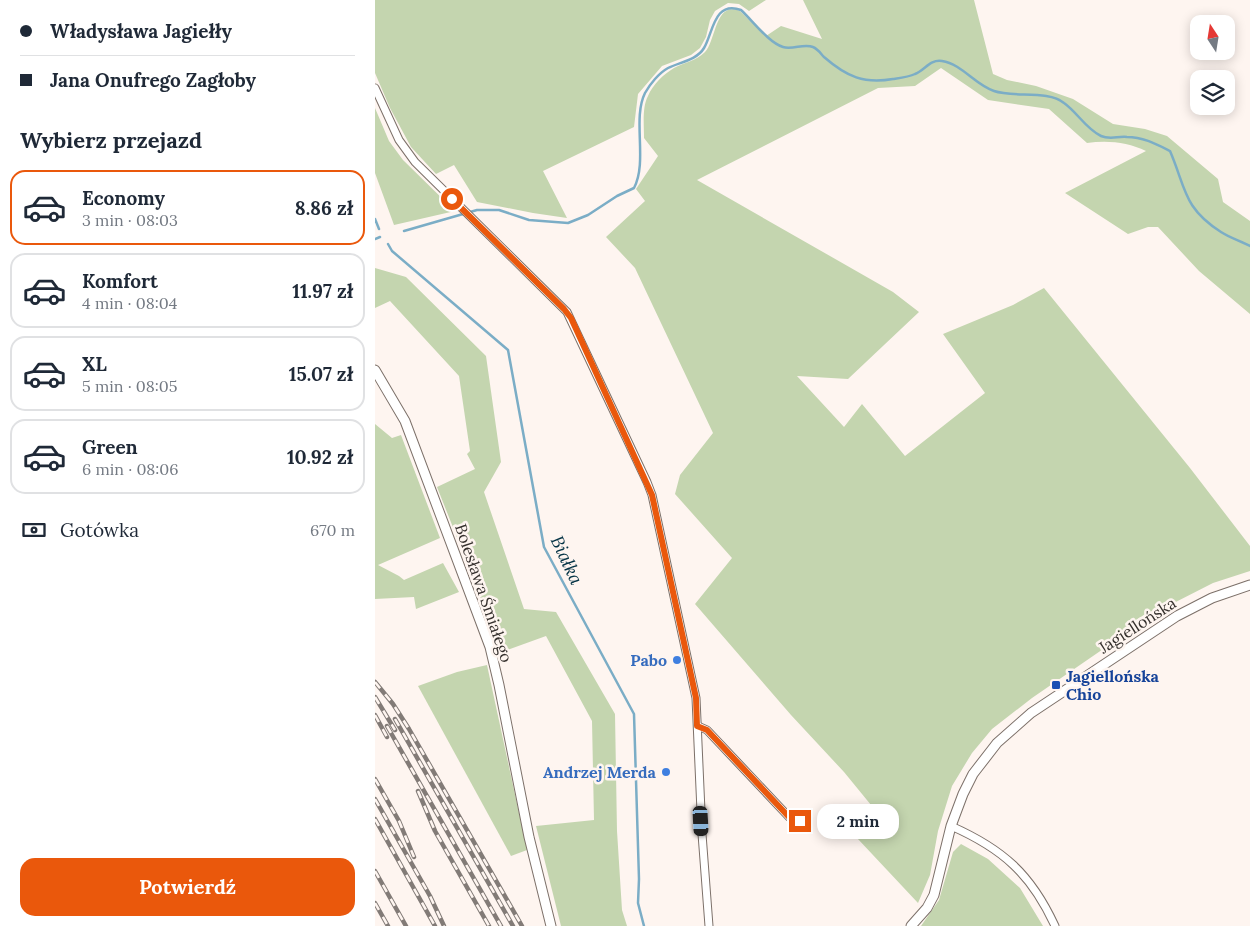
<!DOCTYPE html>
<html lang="pl">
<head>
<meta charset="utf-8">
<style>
	body { margin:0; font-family:Lora,serif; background:#f6f6f7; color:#1f2937; height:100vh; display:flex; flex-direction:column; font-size:19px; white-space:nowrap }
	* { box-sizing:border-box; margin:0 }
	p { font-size:16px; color:#747a83 }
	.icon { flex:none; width:28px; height:28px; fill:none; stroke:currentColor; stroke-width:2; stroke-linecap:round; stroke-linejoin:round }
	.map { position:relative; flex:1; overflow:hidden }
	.side { display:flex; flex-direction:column; background:#fff; width:375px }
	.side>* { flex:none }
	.banner { display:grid; align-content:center; height:110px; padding:0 20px; background:#fff }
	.needle { width:32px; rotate:348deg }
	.controls { position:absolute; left:815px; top:15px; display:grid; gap:10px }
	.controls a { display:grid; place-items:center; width:45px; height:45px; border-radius:10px; background:#fff; box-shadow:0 2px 12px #0003; font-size:25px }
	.end { position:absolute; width:22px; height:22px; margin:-11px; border:6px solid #ea580c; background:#fff; box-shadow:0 0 0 2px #fff }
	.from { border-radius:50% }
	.bubble { position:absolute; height:35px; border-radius:15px; background:#fff; box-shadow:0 2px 12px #0003; font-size:16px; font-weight:800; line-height:35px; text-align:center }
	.car { position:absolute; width:15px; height:30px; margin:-15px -8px; border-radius:6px; box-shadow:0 0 4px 1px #0007; background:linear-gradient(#222 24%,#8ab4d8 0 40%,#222 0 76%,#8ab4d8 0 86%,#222 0) }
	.banner b { display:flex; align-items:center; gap:18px; height:48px; font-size:19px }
	.banner b+b { border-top:1px solid #e0e1e3 }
	.banner i { width:12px; height:12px; background:#1f2937 }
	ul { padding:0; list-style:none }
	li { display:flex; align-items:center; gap:15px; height:75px; margin:0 10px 8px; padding:0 10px; border:2px solid #e0e1e3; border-radius:15px }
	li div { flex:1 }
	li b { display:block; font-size:19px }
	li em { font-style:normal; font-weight:800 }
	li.current { border-color:#ea580c }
	li>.icon { width:45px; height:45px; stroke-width:1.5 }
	h2 { padding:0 20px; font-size:22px; line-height:60px }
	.pay { display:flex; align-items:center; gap:12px; height:55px; padding:0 20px; font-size:19px }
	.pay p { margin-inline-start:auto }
	.primary-button { display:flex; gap:10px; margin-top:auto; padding:10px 20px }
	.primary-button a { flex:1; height:58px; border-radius:15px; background:#ea580c; color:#fff; font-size:20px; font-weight:800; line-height:58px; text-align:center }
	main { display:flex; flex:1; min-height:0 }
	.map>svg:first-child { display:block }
	.green { fill:#c4d5af }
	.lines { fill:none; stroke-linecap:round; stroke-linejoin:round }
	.stream { stroke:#7badc6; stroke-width:2.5 }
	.street-casing { stroke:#7c7069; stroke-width:9 }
	.secondary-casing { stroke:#7c7069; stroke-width:11 }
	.street { stroke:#fff; stroke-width:7 }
	.secondary { stroke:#fff; stroke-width:9 }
	.rail-casing { stroke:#827b77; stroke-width:4.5 }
	.rail { stroke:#fef5f0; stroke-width:2.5; stroke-dasharray:8; stroke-linecap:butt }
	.route { stroke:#ea580c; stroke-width:6 }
	.shop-dot { fill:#3f7fe0; stroke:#fef5f0; stroke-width:2 }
	.transit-dot { fill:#1a4fb4; stroke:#fef5f0; stroke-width:2 }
	.labels { text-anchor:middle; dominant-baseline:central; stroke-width:5; stroke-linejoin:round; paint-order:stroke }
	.street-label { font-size:16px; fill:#35302d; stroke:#fef5f0 }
	.shop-label { font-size:16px; font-weight:bold; fill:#366cbe; stroke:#fef5f0; text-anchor:end }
	.transit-label { font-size:16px; font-weight:bold; fill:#164399; stroke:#fef5f0; text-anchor:start }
	.water-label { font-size:18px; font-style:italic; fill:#033244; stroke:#fef5f0 }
</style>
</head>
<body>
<main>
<section class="side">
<div class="banner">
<b><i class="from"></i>Władysława Jagiełły</b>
<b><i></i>Jana Onufrego Zagłoby</b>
</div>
<h2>Wybierz przejazd</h2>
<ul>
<li class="current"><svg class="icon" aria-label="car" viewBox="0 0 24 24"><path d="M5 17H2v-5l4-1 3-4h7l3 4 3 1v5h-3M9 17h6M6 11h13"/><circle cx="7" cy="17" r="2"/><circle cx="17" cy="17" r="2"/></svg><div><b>Economy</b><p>3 min · 08:03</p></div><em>8.86 zł</em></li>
<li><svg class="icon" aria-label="car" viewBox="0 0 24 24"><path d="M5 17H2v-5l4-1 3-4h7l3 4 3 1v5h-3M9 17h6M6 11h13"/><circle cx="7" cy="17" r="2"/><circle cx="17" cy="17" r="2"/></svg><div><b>Komfort</b><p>4 min · 08:04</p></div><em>11.97 zł</em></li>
<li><svg class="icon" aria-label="car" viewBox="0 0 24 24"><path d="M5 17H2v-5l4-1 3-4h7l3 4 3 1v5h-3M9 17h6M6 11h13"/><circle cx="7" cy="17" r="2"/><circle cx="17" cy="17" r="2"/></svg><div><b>XL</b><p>5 min · 08:05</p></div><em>15.07 zł</em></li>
<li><svg class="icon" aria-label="car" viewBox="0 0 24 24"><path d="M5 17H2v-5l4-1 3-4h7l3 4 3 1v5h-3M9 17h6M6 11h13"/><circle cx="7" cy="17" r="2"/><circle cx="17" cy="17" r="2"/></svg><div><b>Green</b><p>6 min · 08:06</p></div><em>10.92 zł</em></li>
</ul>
<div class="pay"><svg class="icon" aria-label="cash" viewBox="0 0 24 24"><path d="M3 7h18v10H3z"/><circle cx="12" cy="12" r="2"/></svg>Gotówka<p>670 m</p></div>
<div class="primary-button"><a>Potwierdź</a></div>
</section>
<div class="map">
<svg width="875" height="926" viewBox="0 0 875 926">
	<rect width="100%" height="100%" fill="#fef5f0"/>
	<!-- green -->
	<g class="green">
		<path d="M 0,0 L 391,0 L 374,11 L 364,4 L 353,3 L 340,11 L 335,20 L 331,37 L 325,48 L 316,55 L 287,66 L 263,94 L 259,127 L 168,171 L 192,218 L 158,213 L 102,202 L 79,165 L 61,174 L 36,147 L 15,108 L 0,73 Z"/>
		<path d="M 428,0 L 599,0 L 618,74 L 632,80 L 661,86 L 698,99 L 738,124 L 770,129 L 792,136 L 843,179 L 848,202 L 875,221 L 875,314 L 824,271 L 783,227 L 773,227 L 753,234 L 690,193 L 771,151 C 753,142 732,140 712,143 L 674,109 L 613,100 L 566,68 L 540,86 L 503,88 L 322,180 L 518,292 L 544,312 L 473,379 L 422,376 L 469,427 L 487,404 L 530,456 L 610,393 L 568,334 L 638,305 L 669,288 L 815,468 L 875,546 L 875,571 L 838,583 L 787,609 C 769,610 745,631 734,645 L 657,698 L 617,729 L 597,753 L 577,786 L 563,831 L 555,875 L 543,903 L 482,838 L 505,816 L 469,772 L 416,715 L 320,604 L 357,558 L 300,494 L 305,475 L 338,433 L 260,268 L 231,237 L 270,201 L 261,189 L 283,156 L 269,138 C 269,125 267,107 273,96 C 278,84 289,74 299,68 C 310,62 321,61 330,52 C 341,41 340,0 365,11 L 391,36 L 406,26 L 447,39 Z"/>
		<path d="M 0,108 L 14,141 L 28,160 L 80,211 L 19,225 L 0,173 Z"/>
		<path d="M 0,268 L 31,277 L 111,356 L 126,462 L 109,492 L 149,609 L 181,612 L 240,714 L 242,831 L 247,910 L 252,926 L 186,926 L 161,826 L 219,820 L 217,721 L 171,636 L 124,653 L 102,588 L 62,487 L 100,469 L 92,454 L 95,451 L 84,376 L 15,301 L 0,308 Z"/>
		<path d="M 0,424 L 17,438 L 26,435 L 65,538 L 3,565 L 24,576 L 29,580 L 68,563 L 84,592 L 41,609 L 39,597 L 0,599 Z"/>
		<path d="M 112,665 L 152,850 L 136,856 L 43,686 L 82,672 Z"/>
		<path d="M 586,844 L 613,859 L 645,888 L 668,926 L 546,926 L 564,900 L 578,852 Z"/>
	</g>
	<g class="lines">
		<!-- stream -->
		<g class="stream">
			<path d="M 0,219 L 4,229"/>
			<path d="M 29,231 L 102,210 L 124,210 L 154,220 L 193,223 L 213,215 L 242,196 L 259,188 C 273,161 257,119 270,93 C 275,84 284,73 293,68 C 305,62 322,60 329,48 C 338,33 339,0 366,10 C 377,20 394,43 408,47 C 418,50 429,43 438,47 C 443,49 446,54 449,57 C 472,77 489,84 518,79 C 525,78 534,77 540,74 C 550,70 555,59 567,61 C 587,64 600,85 619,91 C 639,98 673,90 689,103 C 702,112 711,129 726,136 C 735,140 743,136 752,137 C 768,137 781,144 795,151 C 811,188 808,208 846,232 C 855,238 866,241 875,246"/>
			<path d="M 0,239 L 5,237"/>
			<path d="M 13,244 L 17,251 L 133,350 L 169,547 L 259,714 L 264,879 L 263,903 L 269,926"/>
		</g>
		<!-- street casing -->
		<g class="street-casing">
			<g id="street">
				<path d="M 0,88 L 24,140 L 40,162 L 192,312 L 272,482 L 277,495 L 321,698 L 327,834 L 334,926"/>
				<path d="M 323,726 L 332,730 L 414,817 L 425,821"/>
				<path d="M 576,826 C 628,849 656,874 680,926"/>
			</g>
		</g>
		<!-- secondary casing -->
		<g class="secondary-casing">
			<g id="secondary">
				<path d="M 0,370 L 30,421 L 115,647 L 124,685 L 154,837 L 176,926"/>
				<path d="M 536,926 L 552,908 L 559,895 L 576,826 L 588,794 L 598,774 L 622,743 L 656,713 L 802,616 L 837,598 L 875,585"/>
			</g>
		</g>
		<!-- street -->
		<use href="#street" class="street"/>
		<!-- secondary -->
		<use href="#secondary" class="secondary"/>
		<!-- rail casing -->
		<g class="rail-casing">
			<g id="rail">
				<path d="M 0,682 L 18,704 L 34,729 L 147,926"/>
				<path d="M 0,697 L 20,730"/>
				<path d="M 0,715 L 12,737"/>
				<path d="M 20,719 L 138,926"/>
				<path d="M 12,726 L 126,926"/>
				<path d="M 0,779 L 24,821 L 39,857"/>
				<path d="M 43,791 L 60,831 L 114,926"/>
				<path d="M 0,799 L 55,896 L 69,926"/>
				<path d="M 0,819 L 60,926"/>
				<path d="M 0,871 L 31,926"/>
				<path d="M 0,903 L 13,926"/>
			</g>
		</g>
		<!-- rail -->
		<use href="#rail" class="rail"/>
	</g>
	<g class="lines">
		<!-- route -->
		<path class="route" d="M 77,199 L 189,309 L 196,318 L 277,495 L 321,698 L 322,726 L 332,730 L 414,817 L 425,821"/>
	</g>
	<!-- markers -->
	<g class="shop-dot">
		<circle cx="302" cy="660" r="5"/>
		<circle cx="291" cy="772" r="5"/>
	</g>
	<rect class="transit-dot" x="676" y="680" width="10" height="10" rx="2.5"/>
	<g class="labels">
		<!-- street labels -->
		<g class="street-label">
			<text transform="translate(109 593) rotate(71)">Bolesława Śmiałego</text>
			<text transform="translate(762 625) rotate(-33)">Jagiellońska</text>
		</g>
		<!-- shop labels -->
		<g class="shop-label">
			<text x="292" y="660">Pabo</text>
			<text x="281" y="772">Andrzej Merda</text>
		</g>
		<!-- transit labels -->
		<g class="transit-label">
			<text x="691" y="676">Jagiellońska<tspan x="691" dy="18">Chio</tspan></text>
		</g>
		<!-- water labels -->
		<g class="water-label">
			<text transform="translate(192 560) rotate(65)">Białka</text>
		</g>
	</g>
</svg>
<div class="controls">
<a><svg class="needle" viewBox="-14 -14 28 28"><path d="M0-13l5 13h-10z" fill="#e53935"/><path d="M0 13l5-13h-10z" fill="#747a83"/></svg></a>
<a><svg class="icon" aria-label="layers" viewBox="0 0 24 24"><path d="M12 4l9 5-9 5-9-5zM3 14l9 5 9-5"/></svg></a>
</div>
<i class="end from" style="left:77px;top:199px"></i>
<i class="end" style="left:425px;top:821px"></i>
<div class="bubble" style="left:442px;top:804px;width:82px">2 min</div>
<i class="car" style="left:326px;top:821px;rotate:177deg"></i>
</div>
</main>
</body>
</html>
